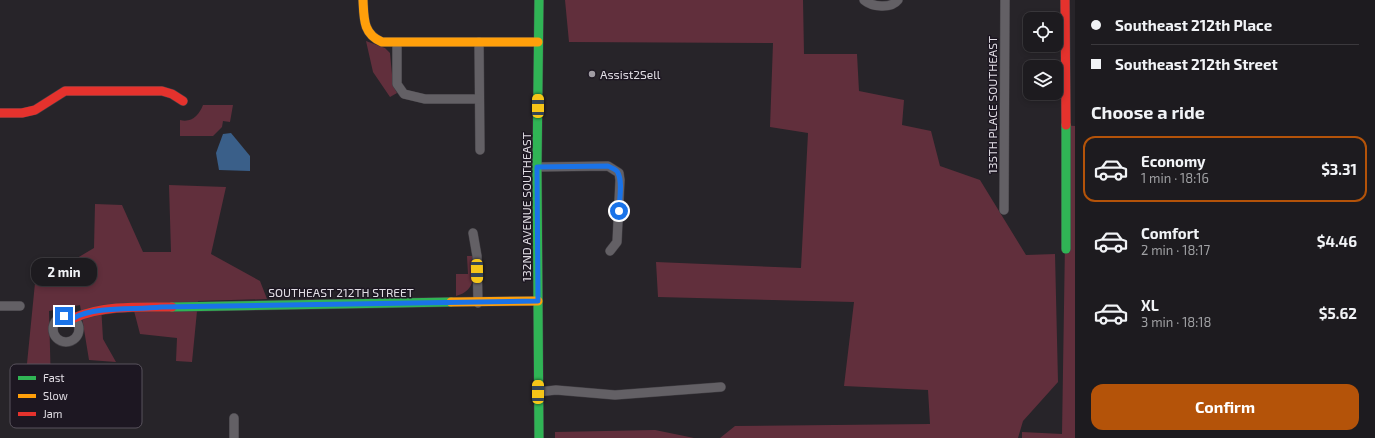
<!DOCTYPE html>
<html lang="en">
<head>
<meta charset="utf-8">
<style>
	body { margin:0; font-family:"Exo 2",sans-serif; background:#2a282c; color:#f1f3f6; height:100vh; display:flex; flex-direction:column; font-size:15px; white-space:nowrap }
	* { box-sizing:border-box; margin:0 }
	p { font-size:13px; color:#a0a1a4 }
	.icon { flex:none; width:22px; height:22px; fill:none; stroke:currentColor; stroke-width:2; stroke-linecap:round; stroke-linejoin:round }
	.map { position:relative; flex:1; overflow:hidden }
	.sheet { display:flex; flex-direction:column; background:#1d1b1f; width:300px }
	.sheet>* { flex:none }
	.hud { display:grid; align-content:center; height:88px; padding:0 16px; background:#1d1b1f }
	.buttons { position:absolute; left:1023px; top:12px; display:grid; gap:8px }
	.buttons a { display:grid; place-items:center; width:40px; height:40px; border-radius:8px; background:#1d1b1f; box-shadow:0 2px 6px #0003,0 0 0 1px #3b393d; font-size:20px }
	.end { position:absolute; width:18px; height:18px; margin:-9px; border:5px solid #1a73e8; background:#fff; box-shadow:0 0 0 2px #fff }
	.from { border-radius:50% }
	.bubble { position:absolute; height:28px; border-radius:12px; background:#1d1b1f; box-shadow:0 2px 6px #0003,0 0 0 1px #3b393d; font-size:13px; font-weight:700; line-height:28px; text-align:center }
	.car { position:absolute; width:12px; height:24px; margin:-12px -6px; border-radius:5px; box-shadow:0 0 3px 1px #0007; background:linear-gradient(#f5c518 24%,#345 0 40%,#f5c518 0 76%,#345 0 86%,#f5c518 0) }
	.hud b { display:flex; align-items:center; gap:14px; height:38px; font-size:15px }
	.hud b+b { border-top:1px solid #3b393d }
	.hud i { width:10px; height:10px; background:#f1f3f6 }
	ul { padding:0; list-style:none }
	li { display:flex; align-items:center; gap:12px; height:66px; margin:0 8px 6px; padding:0 8px; border:2px solid transparent; border-radius:12px }
	li div { flex:1 }
	li b { display:block; font-size:15px }
	li em { font-style:normal; font-weight:700 }
	li.on { border-color:#b45309 }
	li>.icon { width:36px; height:36px; stroke-width:1.5 }
	h2 { padding:0 16px; font-size:18px; line-height:48px }
	.action { display:flex; gap:8px; margin-top:auto; padding:8px 16px }
	.action a { flex:1; height:46px; border-radius:12px; background:#b45309; color:#fff; font-size:16px; font-weight:700; line-height:46px; text-align:center }
	main { display:flex; flex:1; min-height:0 }
	.map>svg:first-child { display:block }
	.green { fill:#612f3c }
	.water { fill:#3a5f89 }
	.lines { fill:none; stroke-linecap:round; stroke-linejoin:round }
	.street-casing { stroke:#423f44; stroke-width:10 }
	.fast-casing { stroke:#423f44; stroke-width:10 }
	.slow-casing { stroke:#423f44; stroke-width:10 }
	.jam-casing { stroke:#423f44; stroke-width:10 }
	.street { stroke:#636065; stroke-width:9 }
	.fast { stroke:#30b455; stroke-width:9 }
	.slow { stroke:#ff9f0a; stroke-width:9 }
	.jam { stroke:#e5322d; stroke-width:9 }
	.route { stroke:#1a73e8; stroke-width:5 }
	.poi-dot { fill:#a09ca3; stroke:#1d1722; stroke-width:1.5 }
	.labels { text-anchor:middle; dominant-baseline:central; stroke-width:3; stroke-linejoin:round; paint-order:stroke }
	.poi-label { font-size:12px; fill:#e1dde4; stroke:#1d1722; text-anchor:start }
	.street-label { font-size:12px; fill:#e1dde4; stroke:#1d1722 }
	.key { fill:#1d1722; stroke:#58525c; stroke-width:1 }
	.key-label { font-size:11px; fill:#e1dde4 }
</style>
</head>
<body>
<main>
<div class="map">
<svg width="1075" height="438" viewBox="0 0 1075 438">
	<rect width="100%" height="100%" fill="#272429"/>
	<!-- green -->
	<g class="green">
		<path d="M 565,0 L 803,0 L 804,54 L 857,54 L 859,91 L 904,100 L 902,125 L 931,131 L 940,166 L 980,180 L 1026,255 L 1055,254 L 1058,382 L 1023,421 L 1018,438 L 720,438 L 735,426 L 930,424 L 928,390 L 844,386 L 854,302 L 658,297 L 656,262 L 801,268 L 808,133 L 770,127 L 773,43 L 569,42 Z"/>
		<path d="M 366,41 L 385,48 L 390,53 L 393,85 L 397,93 L 390,97 L 373,72 Z"/>
		<path d="M 203,105 L 233,105 L 230,122 L 223,121 L 222,127 L 213,136 L 180,136 L 180,120 C 192,123 199,115 203,105 Z"/>
		<path d="M 1063,125 L 1075,126 L 1075,438 L 1022,438 L 1022,432 L 1062,434 L 1065,243 Z"/>
		<path d="M 169,185 L 226,187 L 211,254 L 260,281 L 267,299 L 198,301 L 192,362 L 176,361 L 177,338 L 140,334 L 132,303 L 101,305 L 103,339 L 116,362 L 89,360 L 80,305 L 49,311 L 51,386 L 104,395 L 108,427 L 21,424 L 35,283 L 94,248 L 95,204 L 122,205 L 143,252 L 171,252 Z"/>
		<path d="M 467,256 L 473,256 C 473,276 477,290 456,296 L 456,274 L 468,274 Z"/>
		<path d="M 655,430 L 694,438 L 555,438 L 555,432 Z"/>
	</g>
	<!-- water -->
	<path class="water" d="M 231,133 L 250,156 L 250,171 L 219,170 L 216,153 L 223,134 Z"/>
	<g class="lines">
		<!-- street casing -->
		<g class="street-casing">
			<g id="street">
				<path d="M 864,0 C 872,7 891,9 898,0"/>
				<path d="M 479,42 L 480,150"/>
				<path d="M 397,43 L 397,84 L 404,94 L 425,99 L 479,99"/>
				<path d="M 537,167 L 608,166 L 619,173 L 620,180 L 617,242 L 610,251"/>
				<path d="M 1004,210 L 1005,0"/>
				<path d="M 473,233 L 477,256 L 478,303"/>
				<path d="M 0,306 L 20,306"/>
				<circle cx="66" cy="329" r="13"/>
				<path d="M 538,392 L 556,390 L 615,395 L 721,387"/>
				<path d="M 234,438 L 234,418"/>
			</g>
		</g>
		<!-- fast casing -->
		<g class="fast-casing">
			<g id="fast">
				<path d="M 539,0 L 537,167 L 539,438"/>
				<path d="M 1066,125 L 1066,249"/>
				<path d="M 172,307 L 451,302"/>
			</g>
		</g>
		<!-- slow casing -->
		<g class="slow-casing">
			<g id="slow">
				<path d="M 363,0 C 364,19 363,34 382,42 L 538,42"/>
				<path d="M 451,302 L 538,301"/>
			</g>
		</g>
		<!-- jam casing -->
		<g class="jam-casing">
			<g id="jam">
				<path d="M 1065,0 L 1066,125"/>
				<path d="M 0,113 L 22,113 L 35,110 L 65,91 L 162,91 L 172,94 L 183,101"/>
				<path d="M 74,318 C 104,305 140,307 172,307"/>
			</g>
		</g>
		<!-- street -->
		<use href="#street" class="street"/>
		<!-- fast -->
		<use href="#fast" class="fast"/>
		<!-- slow -->
		<use href="#slow" class="slow"/>
		<!-- jam -->
		<use href="#jam" class="jam"/>
	</g>
	<g class="lines">
		<!-- route -->
		<path class="route" d="M 64,316 L 74,318 C 95,306 136,310 161,307 L 538,301 L 537,167 L 608,166 C 611,168 617,169 618,173 C 623,182 619,201 619,211"/>
	</g>
	<!-- markers -->
	<circle class="poi-dot" cx="592" cy="74" r="4"/>
	<g class="labels">
		<!-- poi labels -->
		<g class="poi-label">
			<text x="600" y="74">Assist2Sell</text>
		</g>
		<!-- street labels -->
		<g class="street-label">
			<text transform="translate(992 105) rotate(-90)">135TH PLACE SOUTHEAST</text>
			<text transform="translate(526 207) rotate(-90)">132ND AVENUE SOUTHEAST</text>
			<text x="341" y="292">SOUTHEAST 212TH STREET</text>
		</g>
	</g>
	<!-- legend -->
	<rect x="10" y="364" width="132" height="64" rx="6" class="key"/>
	<rect x="18" y="376" width="18" height="4" fill="#30b455"/>
	<rect x="18" y="394" width="18" height="4" fill="#ff9f0a"/>
	<rect x="18" y="412" width="18" height="4" fill="#e5322d"/>
	<g class="key-label">
		<text x="43" y="382">Fast</text>
		<text x="43" y="400">Slow</text>
		<text x="43" y="418">Jam</text>
	</g>
</svg>
<div class="buttons">
<a><svg class="icon" aria-label="locate" viewBox="0 0 24 24"><circle cx="12" cy="12" r="6"/><path d="M12 2v4M12 18v4M2 12h4M18 12h4"/></svg></a>
<a><svg class="icon" aria-label="layers" viewBox="0 0 24 24"><path d="M12 4l9 5-9 5-9-5zM3 14l9 5 9-5"/></svg></a>
</div>
<i class="end from" style="left:619px;top:211px"></i>
<i class="end" style="left:64px;top:316px"></i>
<div class="bubble" style="left:31px;top:258px;width:66px">2 min</div>
<i class="car" style="left:538px;top:106px;rotate:0deg"></i>
<i class="car" style="left:477px;top:271px;rotate:179deg"></i>
<i class="car" style="left:538px;top:392px;rotate:0deg"></i>
</div>
<section class="sheet">
<div class="hud">
<b><i class="from"></i>Southeast 212th Place</b>
<b><i></i>Southeast 212th Street</b>
</div>
<h2>Choose a ride</h2>
<ul>
<li class="on"><svg class="icon" aria-label="car" viewBox="0 0 24 24"><path d="M5 17H2v-5l4-1 3-4h7l3 4 3 1v5h-3M9 17h6M6 11h13"/><circle cx="7" cy="17" r="2"/><circle cx="17" cy="17" r="2"/></svg><div><b>Economy</b><p>1 min · 18:16</p></div><em>$3.31</em></li>
<li><svg class="icon" aria-label="car" viewBox="0 0 24 24"><path d="M5 17H2v-5l4-1 3-4h7l3 4 3 1v5h-3M9 17h6M6 11h13"/><circle cx="7" cy="17" r="2"/><circle cx="17" cy="17" r="2"/></svg><div><b>Comfort</b><p>2 min · 18:17</p></div><em>$4.46</em></li>
<li><svg class="icon" aria-label="car" viewBox="0 0 24 24"><path d="M5 17H2v-5l4-1 3-4h7l3 4 3 1v5h-3M9 17h6M6 11h13"/><circle cx="7" cy="17" r="2"/><circle cx="17" cy="17" r="2"/></svg><div><b>XL</b><p>3 min · 18:18</p></div><em>$5.62</em></li>
</ul>
<div class="action"><a>Confirm</a></div>
</section>
</main>
</body>
</html>
